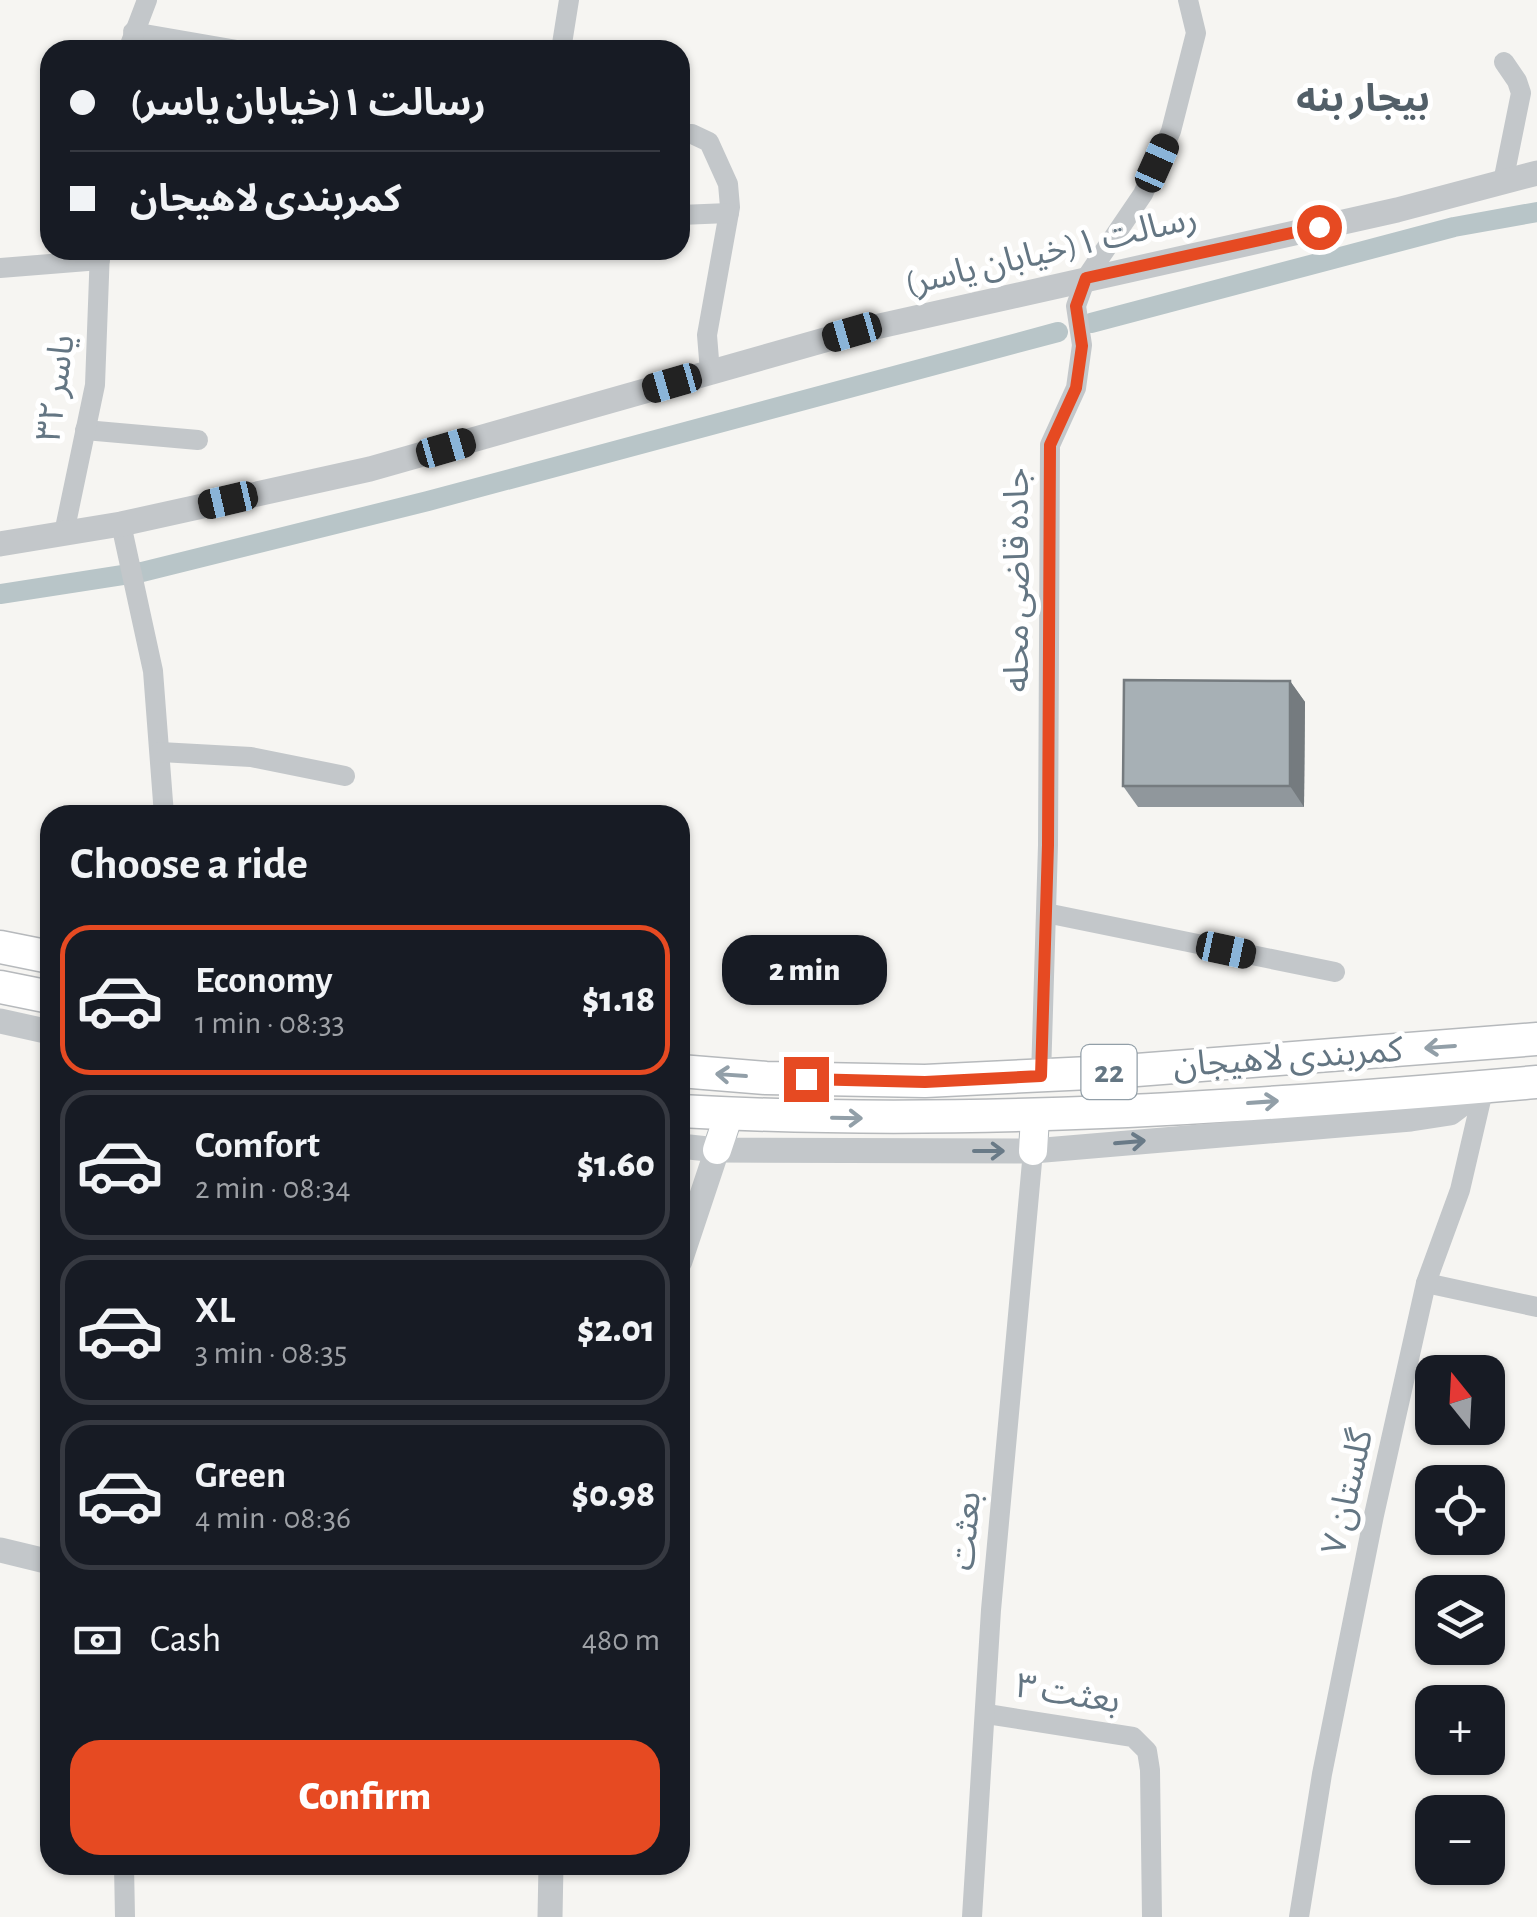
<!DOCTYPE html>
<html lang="en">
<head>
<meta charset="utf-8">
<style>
	body { margin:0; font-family:"Alegreya Sans","Noto Sans Arabic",sans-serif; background:#242831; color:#f1f3f6; height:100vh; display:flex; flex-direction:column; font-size:38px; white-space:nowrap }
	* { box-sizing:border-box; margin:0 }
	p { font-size:32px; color:#9ea1a6 }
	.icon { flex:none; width:55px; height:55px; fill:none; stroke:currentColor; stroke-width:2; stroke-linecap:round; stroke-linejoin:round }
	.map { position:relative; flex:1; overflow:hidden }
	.sheet { position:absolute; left:40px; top:805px; width:650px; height:1070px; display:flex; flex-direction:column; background:#171b24; border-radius:30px; box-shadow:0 2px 8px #0004 }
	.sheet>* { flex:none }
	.guide { position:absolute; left:40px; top:40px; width:650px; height:220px; border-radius:30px; box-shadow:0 2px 8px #0004; display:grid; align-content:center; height:220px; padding:0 30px; background:#171b24 }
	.needle { width:65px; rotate:342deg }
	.tools { position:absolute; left:1415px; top:1355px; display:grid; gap:20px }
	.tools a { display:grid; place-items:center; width:90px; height:90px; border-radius:20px; background:#171b24; box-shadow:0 2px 8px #0004; font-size:50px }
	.end { position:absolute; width:45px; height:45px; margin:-22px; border:12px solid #e64a22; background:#fff; box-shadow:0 0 0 5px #fff }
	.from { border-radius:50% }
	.bubble { position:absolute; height:70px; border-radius:30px; background:#171b24; box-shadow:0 2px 8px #0004; font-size:32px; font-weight:800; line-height:70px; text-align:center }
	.car { position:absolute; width:30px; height:60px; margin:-30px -15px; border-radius:12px; box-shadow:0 0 8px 2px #0007; background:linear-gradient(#222 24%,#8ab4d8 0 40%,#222 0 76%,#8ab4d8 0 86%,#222 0) }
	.guide b { display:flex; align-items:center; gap:35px; height:95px; font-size:38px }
	.guide b+b { border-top:2px solid #363941 }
	.guide i { width:25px; height:25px; background:#f1f3f6 }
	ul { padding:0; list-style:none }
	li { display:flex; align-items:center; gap:30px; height:150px; margin:0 20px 15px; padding:0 10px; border:5px solid #363941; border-radius:30px }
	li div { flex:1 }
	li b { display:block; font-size:38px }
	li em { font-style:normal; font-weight:800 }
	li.current { border-color:#e64a22 }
	li>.icon { width:90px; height:90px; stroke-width:1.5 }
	h2 { padding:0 30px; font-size:45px; line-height:120px }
	.pay { display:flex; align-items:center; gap:25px; height:110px; padding:0 30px; font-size:38px }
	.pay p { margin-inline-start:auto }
	.cta { display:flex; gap:20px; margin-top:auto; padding:20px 30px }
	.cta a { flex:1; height:115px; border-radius:30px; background:#e64a22; color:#fff; font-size:40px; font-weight:800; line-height:115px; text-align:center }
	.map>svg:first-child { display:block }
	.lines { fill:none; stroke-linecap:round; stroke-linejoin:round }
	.canal { stroke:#b8c5c8; stroke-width:20 }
	.secondary-casing { stroke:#b3b9bd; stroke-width:30 }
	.trunk-casing { stroke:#b6b9bc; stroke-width:35 }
	.minor { stroke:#c3c7ca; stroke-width:20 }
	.tertiary { stroke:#c3c7ca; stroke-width:25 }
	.secondary { stroke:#fff; stroke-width:28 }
	.trunk { stroke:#fff; stroke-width:32 }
	.wall { fill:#90979c }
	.shaded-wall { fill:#757b7f }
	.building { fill:#a7b0b5; stroke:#757b7f; stroke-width:2.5 }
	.oneway { stroke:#929fa8 }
	.oneway2 { stroke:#697a87 }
	.route { stroke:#e64a22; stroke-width:12 }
	.labels { text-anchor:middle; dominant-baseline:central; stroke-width:10; stroke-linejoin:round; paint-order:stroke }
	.shield { fill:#fff; stroke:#929fa8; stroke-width:2.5 }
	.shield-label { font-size:32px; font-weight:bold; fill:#647683 }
	.street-label { font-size:35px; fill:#647683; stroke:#fff }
	.neighbourhood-label { font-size:38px; font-weight:bold; fill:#525f68; stroke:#fff }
</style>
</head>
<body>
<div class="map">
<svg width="1537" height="1917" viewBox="0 0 1537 1917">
	<rect width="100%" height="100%" fill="#f6f5f2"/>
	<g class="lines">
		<!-- canal -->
		<g class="canal">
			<path d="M 1091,323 L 1454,227 L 1537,212"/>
			<path d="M 0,594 L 142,572 L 428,501 L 1058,332"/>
		</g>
		<!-- secondary casing -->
		<g class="secondary-casing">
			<g id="secondary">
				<path d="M 717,1150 L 729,1114"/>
				<path d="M 1033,1151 L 1035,1117"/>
			</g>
		</g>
		<!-- trunk casing -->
		<g class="trunk-casing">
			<g id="trunk">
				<path d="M 0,947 L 50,957"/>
				<path d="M 0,987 L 50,997"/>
				<path d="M 680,1071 L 766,1078 L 925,1081 L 1111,1072 L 1537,1039"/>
				<path d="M 680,1111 C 966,1127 1252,1107 1537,1082"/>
			</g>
		</g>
		<!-- minor -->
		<g class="minor">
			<path d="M 133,32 L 237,50"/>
			<path d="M 128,50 L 147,0"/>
			<path d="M 561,50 L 569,0"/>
			<path d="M 680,134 L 692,134 L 709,142 L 728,184 L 730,207 L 707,335 L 710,372"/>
			<path d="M 1503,182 L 1521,93 L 1517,81 L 1504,62"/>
			<path d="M 680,215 L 729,213"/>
			<path d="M 0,268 L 100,260"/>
			<path d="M 85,430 L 198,440"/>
			<path d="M 121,524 L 153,671 L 164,815"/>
			<path d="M 64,533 L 95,385 L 100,250"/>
			<path d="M 160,752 L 251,757 L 345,776"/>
			<path d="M 1046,913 L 1335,972"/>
			<path d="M 1041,1076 L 1048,845 L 1050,445 L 1076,388 L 1082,345 L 1076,306 L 1086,278 L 1143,194 L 1171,131 L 1196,33 L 1188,0"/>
			<path d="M 1426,1283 L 1537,1307"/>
			<path d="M 987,1714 L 1133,1737 L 1147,1751 L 1150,1770 L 1152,1917"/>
			<path d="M 124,1865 L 125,1917"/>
			<path d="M 972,1917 L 991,1610 L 1033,1151"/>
			<path d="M 1299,1917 L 1322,1774 L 1374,1515 L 1426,1283 L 1460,1190 L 1484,1087"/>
		</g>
		<!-- tertiary -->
		<g class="tertiary">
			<path d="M 0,544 L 121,524 L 370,469 L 853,332 L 1397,210 L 1537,173"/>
			<path d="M 0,1021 L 50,1032"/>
			<path d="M 680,1146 L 717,1150 L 1033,1151 L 1411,1119 L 1450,1113 L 1484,1087"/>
			<path d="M 680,1261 L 717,1150"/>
			<path d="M 0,1550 L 50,1562"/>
			<path d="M 550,1917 L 551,1865"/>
		</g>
		<!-- secondary -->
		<use href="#secondary" class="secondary"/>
		<!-- trunk -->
		<use href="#trunk" class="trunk"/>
	</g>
	<!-- wall -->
	<path class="wall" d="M 1290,681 L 1305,702 L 1304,807 L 1138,807 L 1123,786 Z"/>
	<!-- shaded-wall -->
	<path class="shaded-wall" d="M 1290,681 L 1305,702 L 1304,807 L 1290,786 Z"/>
	<!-- building -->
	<path class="building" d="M 1124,680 L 1290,681 L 1290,786 L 1123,786 Z"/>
	<!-- one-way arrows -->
	<defs><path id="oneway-shaft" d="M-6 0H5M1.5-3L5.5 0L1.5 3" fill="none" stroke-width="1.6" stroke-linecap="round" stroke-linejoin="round" transform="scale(2.5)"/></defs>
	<g class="oneway">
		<use href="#oneway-shaft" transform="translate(1440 1047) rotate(176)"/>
		<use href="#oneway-shaft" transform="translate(731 1075) rotate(-176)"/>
		<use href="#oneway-shaft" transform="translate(1263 1102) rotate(-4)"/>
		<use href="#oneway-shaft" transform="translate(847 1118) rotate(1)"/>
	</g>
	<g class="oneway2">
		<use href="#oneway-shaft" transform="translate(1130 1142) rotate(-5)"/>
		<use href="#oneway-shaft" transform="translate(989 1151)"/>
	</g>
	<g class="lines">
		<!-- route -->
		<path class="route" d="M 806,1079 L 925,1082 L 1041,1076 L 1048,845 L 1050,445 L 1076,388 L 1082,346 L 1076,306 L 1086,278 L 1319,227"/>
	</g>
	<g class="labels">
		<!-- shield labels -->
		<rect class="shield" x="1081.5" y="1045" width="55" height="54" rx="8"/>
		<g class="shield-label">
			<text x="1109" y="1072">22</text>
		</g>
		<!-- street labels -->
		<g class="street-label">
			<text transform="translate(1051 251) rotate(-13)">رسالت ۱(خیابان یاسر)</text>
			<text transform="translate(56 388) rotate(-82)">یاسر ۳۲</text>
			<text transform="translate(1017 580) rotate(-90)">جاده قاضی محله</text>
			<text transform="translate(1288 1058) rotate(-4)">کمربندی لاهیجان</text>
			<text transform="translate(1348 1492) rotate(-77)">گلستان ۷</text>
			<text transform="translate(966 1531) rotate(-85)">بعثت</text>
			<text transform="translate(1068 1694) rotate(9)">بعثت ۳</text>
		</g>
		<!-- neighbourhood labels -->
		<g class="neighbourhood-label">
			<text x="1363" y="100">بیجار بنه</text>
		</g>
	</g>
</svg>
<div class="tools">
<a><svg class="needle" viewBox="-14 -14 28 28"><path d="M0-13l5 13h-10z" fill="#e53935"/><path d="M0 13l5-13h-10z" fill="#9ea1a6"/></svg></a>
<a><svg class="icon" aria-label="locate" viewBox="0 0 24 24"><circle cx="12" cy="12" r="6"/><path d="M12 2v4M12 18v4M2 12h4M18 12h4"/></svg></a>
<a><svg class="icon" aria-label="layers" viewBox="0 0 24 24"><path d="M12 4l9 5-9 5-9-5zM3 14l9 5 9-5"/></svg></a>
<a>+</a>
<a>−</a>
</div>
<i class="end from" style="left:1319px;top:227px"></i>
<i class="end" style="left:806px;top:1079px"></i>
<div class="bubble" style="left:722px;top:935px;width:165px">2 min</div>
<i class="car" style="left:1157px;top:163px;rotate:24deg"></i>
<i class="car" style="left:852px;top:332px;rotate:254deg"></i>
<i class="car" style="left:672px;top:383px;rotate:254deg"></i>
<i class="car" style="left:446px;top:448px;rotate:74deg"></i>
<i class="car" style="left:228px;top:500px;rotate:257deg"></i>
<i class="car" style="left:1226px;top:950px;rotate:102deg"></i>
<div class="guide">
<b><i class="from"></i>رسالت ۱(خیابان یاسر)</b>
<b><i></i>کمربندی لاهیجان</b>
</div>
<section class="sheet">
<h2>Choose a ride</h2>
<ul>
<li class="current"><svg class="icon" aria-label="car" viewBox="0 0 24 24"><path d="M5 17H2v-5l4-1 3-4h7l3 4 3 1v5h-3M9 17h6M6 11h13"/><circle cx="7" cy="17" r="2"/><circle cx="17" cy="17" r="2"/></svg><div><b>Economy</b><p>1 min · 08:33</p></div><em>$1.18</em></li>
<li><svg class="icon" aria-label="car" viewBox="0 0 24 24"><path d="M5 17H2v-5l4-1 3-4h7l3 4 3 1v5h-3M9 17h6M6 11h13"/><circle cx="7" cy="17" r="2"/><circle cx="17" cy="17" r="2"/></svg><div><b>Comfort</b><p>2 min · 08:34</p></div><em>$1.60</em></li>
<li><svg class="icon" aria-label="car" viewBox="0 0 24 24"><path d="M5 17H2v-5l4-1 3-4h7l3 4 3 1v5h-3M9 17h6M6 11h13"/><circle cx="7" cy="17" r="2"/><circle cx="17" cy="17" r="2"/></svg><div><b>XL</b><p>3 min · 08:35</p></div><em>$2.01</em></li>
<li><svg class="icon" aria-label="car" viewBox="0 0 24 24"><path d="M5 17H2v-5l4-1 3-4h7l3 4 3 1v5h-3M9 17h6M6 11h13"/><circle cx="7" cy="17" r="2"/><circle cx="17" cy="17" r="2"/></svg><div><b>Green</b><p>4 min · 08:36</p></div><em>$0.98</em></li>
</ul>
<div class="pay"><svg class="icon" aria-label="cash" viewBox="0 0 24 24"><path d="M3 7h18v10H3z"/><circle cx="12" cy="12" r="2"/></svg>Cash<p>480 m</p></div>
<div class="cta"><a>Confirm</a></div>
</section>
</div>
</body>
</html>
